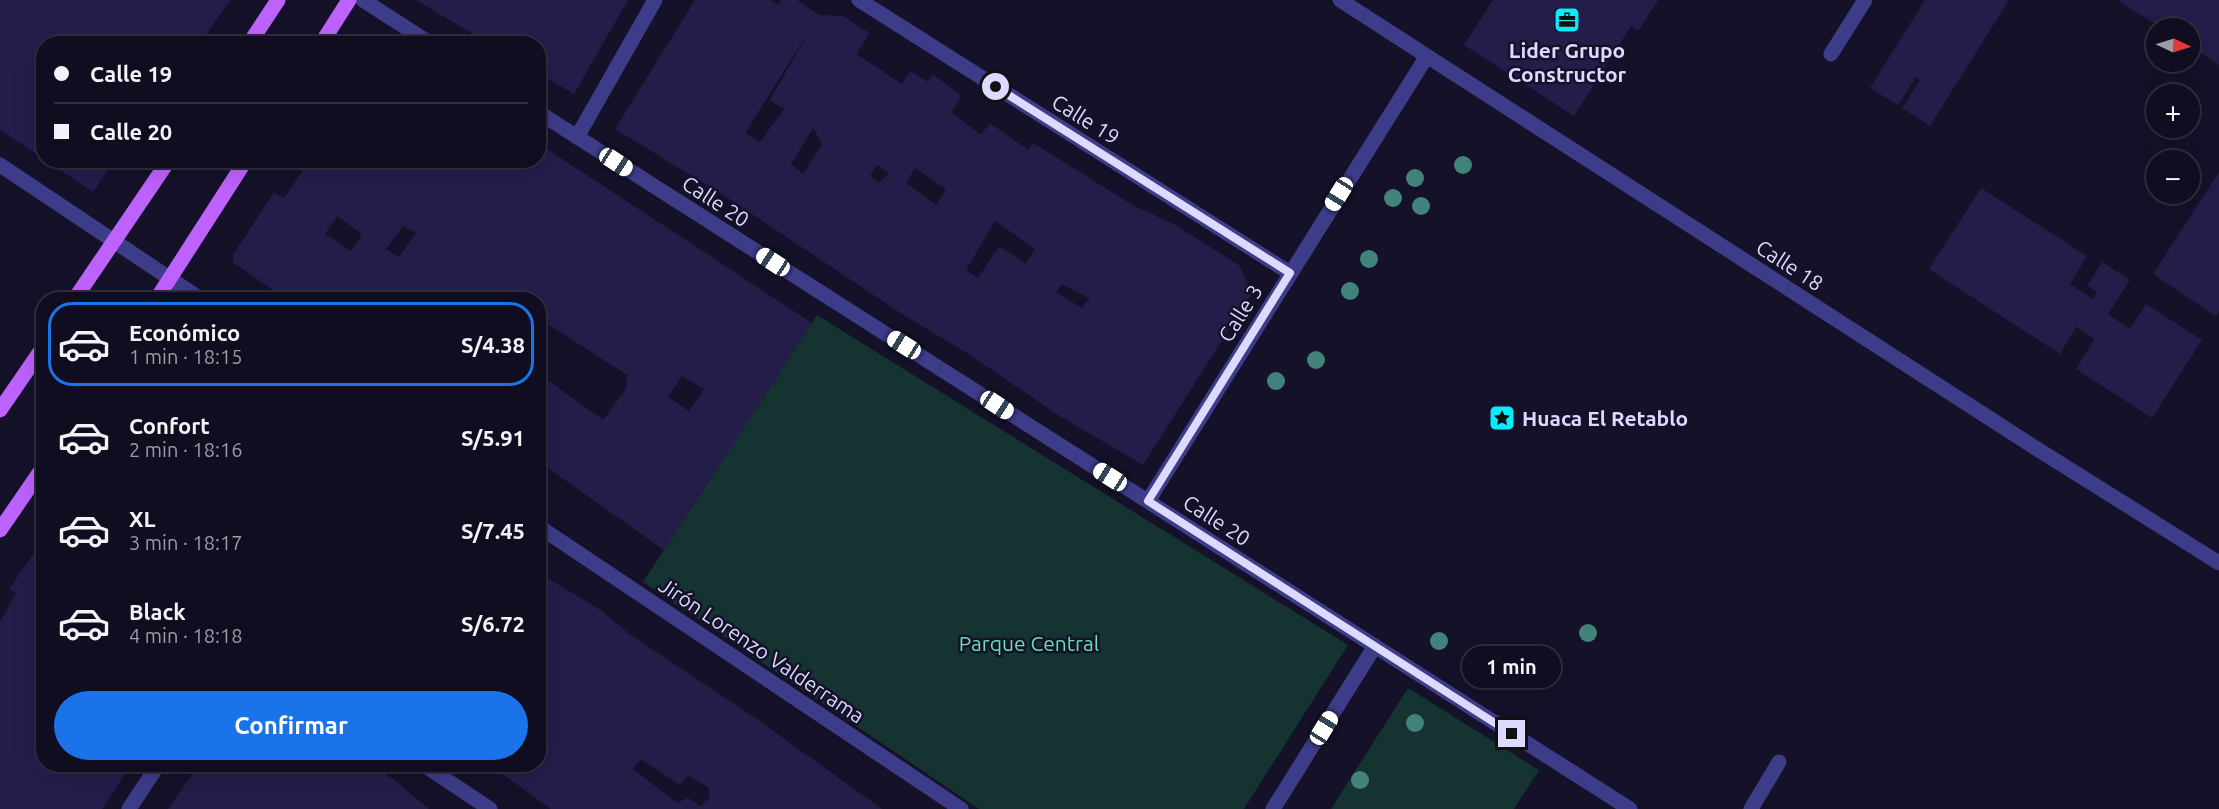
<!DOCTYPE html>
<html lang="es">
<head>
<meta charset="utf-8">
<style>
	body { margin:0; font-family:Ubuntu,sans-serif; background:#1d1b2c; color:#f1f3f6; height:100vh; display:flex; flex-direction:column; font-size:22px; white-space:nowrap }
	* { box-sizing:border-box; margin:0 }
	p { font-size:20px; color:#9b9ca4 }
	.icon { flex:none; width:33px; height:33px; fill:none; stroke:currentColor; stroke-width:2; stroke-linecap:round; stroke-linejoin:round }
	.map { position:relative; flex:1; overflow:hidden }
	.drawer { position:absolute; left:36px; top:292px; width:510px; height:480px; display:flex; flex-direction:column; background:#0f0d1f; border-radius:24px; box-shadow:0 6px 24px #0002,0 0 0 2px #2f2d3d }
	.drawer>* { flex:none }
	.banner { position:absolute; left:36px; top:36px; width:510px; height:132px; border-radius:24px; box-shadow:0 6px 24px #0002,0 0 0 2px #2f2d3d; display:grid; align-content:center; height:132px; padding:0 18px; background:#0f0d1f }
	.needle { width:39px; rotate:94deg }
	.fabs { position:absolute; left:2146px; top:18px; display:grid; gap:12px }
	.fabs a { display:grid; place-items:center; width:54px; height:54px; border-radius:50%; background:#0f0d1f; box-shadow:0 6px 24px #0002,0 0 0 2px #2f2d3d; font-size:30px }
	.end { position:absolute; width:27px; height:27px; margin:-14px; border:8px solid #dcdaff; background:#111; box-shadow:0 0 0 3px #111 }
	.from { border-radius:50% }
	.bubble { position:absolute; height:42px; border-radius:21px; background:#0f0d1f; box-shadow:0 6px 24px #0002,0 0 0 2px #2f2d3d; font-size:20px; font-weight:700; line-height:42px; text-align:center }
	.car { position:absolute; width:18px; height:36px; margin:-18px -9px; border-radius:8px; box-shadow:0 0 4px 2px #0007; background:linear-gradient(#fff 24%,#345 0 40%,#fff 0 76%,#345 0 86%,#fff 0) }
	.banner b { display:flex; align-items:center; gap:21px; height:57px; font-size:22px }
	.banner b+b { border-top:2px solid #2f2d3d }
	.banner i { width:15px; height:15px; background:#f1f3f6 }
	ul { padding:10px 0 0; list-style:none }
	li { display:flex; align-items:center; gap:18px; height:84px; margin:0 12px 9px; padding:0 6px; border:3px solid transparent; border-radius:24px }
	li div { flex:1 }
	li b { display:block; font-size:22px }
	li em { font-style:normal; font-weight:700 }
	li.active { border-color:#1a73e8 }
	li>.icon { width:54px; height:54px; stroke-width:1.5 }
	.action { display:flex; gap:12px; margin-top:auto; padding:12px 18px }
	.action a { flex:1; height:69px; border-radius:36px; background:#1a73e8; color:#fff; font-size:24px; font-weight:700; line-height:69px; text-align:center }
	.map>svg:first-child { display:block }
	.green { fill:#143331 }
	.building { fill:#241d4a; fill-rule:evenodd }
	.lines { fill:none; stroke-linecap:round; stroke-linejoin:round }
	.minor { stroke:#3d3c88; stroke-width:15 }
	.major { stroke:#be62fd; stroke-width:15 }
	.tree { fill:#41827a }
	.route { stroke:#dcdaff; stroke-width:8 }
	.labels { text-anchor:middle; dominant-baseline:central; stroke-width:5; stroke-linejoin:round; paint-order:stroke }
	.poi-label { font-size:21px; font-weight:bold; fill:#dcdaff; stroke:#141129 }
	.street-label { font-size:21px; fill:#dcdaff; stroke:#141129 }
	.park-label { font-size:21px; fill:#65dfbc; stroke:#141129 }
</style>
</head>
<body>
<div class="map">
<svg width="2219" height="809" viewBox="0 0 2219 809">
	<rect width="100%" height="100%" fill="#141129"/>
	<!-- green -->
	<g class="green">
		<path d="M 817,315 L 1348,645 L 1244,809 L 979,809 L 643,582 Z"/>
		<path d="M 1408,688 L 1539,770 L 1514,809 L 1331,809 Z"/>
	</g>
	<!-- building -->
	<g class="building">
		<path d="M 0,0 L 230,0 L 200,44 L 44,44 L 44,159 L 0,130 Z"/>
		<path d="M 416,0 L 628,0 L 574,94 L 538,73 L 538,44 L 490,44 Z"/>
		<path d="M 695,0 L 771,0 L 778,5 L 782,0 L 797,0 L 819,15 L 843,16 L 869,33 L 857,54 L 902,84 L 910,71 L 928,82 L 933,74 L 962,96 L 951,112 L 981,135 L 990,123 L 1028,150 L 1033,143 L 1131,204 L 1177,226 L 1239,265 L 1252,293 L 1143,465 L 1058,415 L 970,355 L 905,316 L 725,196 L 615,129 ZM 811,28 L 770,100 L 784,109 L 760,142 L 745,133 ZM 813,128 L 822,144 L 803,174 L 791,164 ZM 877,165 L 889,173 L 879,183 L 870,176 ZM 915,168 L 946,189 L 936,205 L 906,183 ZM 995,221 L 1035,249 L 1026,264 L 999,246 L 978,278 L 966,270 ZM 1061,284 L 1089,298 L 1082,308 L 1056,292 Z"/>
		<path d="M 1493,0 L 1656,0 L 1658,1 L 1638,31 L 1631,26 L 1574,116 L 1464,45 Z"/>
		<path d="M 1925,0 L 2009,0 L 1930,126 L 1902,108 L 1920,80 L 1916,77 L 1898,105 L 1870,88 Z"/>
		<path d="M 2117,0 L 2219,0 L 2219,65 L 2190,46 L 2190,28 L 2162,28 Z"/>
		<path d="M 538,143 L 812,323 L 664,550 L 538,461 L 538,373 L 603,420 L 626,389 L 627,375 L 546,323 L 538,334 L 538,300 L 287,300 L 233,262 L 233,255 L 274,192 L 284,198 L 310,160 L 538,160 ZM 337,216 L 362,234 L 351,251 L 325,234 ZM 403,226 L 416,233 L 399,257 L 386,249 ZM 682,376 L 704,389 L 689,411 L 668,397 Z"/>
		<path d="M 45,160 L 115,160 L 93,192 Z"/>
		<path d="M 2219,172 L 2219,311 L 2216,316 L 2153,274 Z"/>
		<path d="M 1981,188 L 2087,256 L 2070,284 L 2093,299 L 2097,292 L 2087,286 L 2102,262 L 2130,280 L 2108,314 L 2130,329 L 2146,304 L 2202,340 L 2152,418 L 2076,369 L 2095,339 L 2076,327 L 2060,354 L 1929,269 Z"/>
		<path d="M 44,538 L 44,715 L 36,715 L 39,734 L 44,738 L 44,765 L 131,765 L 102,809 L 0,809 L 0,621 L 16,594 L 9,589 Z"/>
		<path d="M 538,572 L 602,611 L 632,636 L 758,720 L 882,809 L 551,809 L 490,765 L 538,765 ZM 641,759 L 680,785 L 688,775 L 708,787 L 710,797 L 701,806 L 688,798 L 677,803 L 633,769 Z"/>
		<path d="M 199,765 L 372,765 L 396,781 L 429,809 L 168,809 Z"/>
	</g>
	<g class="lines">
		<!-- minor -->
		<g class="minor">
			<path d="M 363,0 L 431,44"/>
			<path d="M 859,0 L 1290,273"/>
			<path d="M 1340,0 L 2034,447 L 2219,563"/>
			<path d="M 1831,54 L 1865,0"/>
			<path d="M 538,112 L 1630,809"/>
			<path d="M 577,137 L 655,0"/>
			<path d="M 0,165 L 202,300"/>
			<path d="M 1148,501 L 1427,56"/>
			<path d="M 538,526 L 961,809"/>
			<path d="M 424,765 L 490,809"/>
			<path d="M 129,809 L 158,765"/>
			<path d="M 1273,809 L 1375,646"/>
			<path d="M 1751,809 L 1779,762"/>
		</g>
		<!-- major -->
		<g class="major">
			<path d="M 249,44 L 278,0"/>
			<path d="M 321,44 L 349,0"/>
			<path d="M 74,300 L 169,160"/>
			<path d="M 156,300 L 246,160"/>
			<path d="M 0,410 L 44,346"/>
			<path d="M 0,530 L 44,466"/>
		</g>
	</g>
	<!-- trees -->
	<g class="tree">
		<circle cx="1463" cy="165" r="9"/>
		<circle cx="1415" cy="178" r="9"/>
		<circle cx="1393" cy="198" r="9"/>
		<circle cx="1421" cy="206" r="9"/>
		<circle cx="1369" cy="259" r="9"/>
		<circle cx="1350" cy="291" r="9"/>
		<circle cx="1316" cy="360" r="9"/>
		<circle cx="1276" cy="381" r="9"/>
		<circle cx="1588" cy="633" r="9"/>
		<circle cx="1439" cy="641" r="9"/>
		<circle cx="1415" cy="723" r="9"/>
		<circle cx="1360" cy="780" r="9"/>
	</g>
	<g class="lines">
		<!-- route -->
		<path class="route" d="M 996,87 L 1290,273 L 1148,501 L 1512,734"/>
	</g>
	<!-- icons -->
	<defs>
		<g id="office-square" transform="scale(1.35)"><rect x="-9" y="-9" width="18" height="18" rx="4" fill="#08ecfc" stroke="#141129"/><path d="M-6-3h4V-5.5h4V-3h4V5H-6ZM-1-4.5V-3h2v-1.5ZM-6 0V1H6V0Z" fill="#111"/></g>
		<g id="sight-square" transform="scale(1.35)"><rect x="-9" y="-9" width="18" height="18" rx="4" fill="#08ecfc" stroke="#141129"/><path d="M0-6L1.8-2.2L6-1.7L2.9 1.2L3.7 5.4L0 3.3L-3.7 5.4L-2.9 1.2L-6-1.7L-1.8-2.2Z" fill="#111"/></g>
	</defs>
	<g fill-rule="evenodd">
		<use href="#office-square" x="1567" y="20"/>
		<use href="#sight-square" x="1502" y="418"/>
	</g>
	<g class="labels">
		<!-- poi labels -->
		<g class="poi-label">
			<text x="1567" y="50">Lider Grupo<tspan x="1567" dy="24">Constructor</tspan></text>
			<text x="1522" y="418" text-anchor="start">Huaca El Retablo</text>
		</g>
		<!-- street labels -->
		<g class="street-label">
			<text transform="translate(1086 119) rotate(32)">Calle 19</text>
			<text transform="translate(716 201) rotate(33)">Calle 20</text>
			<text transform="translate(1790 265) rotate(33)">Calle 18</text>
			<text transform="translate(1240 313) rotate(-58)">Calle 3</text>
			<text transform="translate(1217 520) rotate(33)">Calle 20</text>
			<text transform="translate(762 650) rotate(34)">Jirón Lorenzo Valderrama</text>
		</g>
		<!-- park labels -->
		<g class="park-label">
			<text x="1029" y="643">Parque Central</text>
		</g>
	</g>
</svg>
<div class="fabs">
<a><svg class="needle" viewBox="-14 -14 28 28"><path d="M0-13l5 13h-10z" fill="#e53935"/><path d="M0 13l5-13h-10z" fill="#9b9ca4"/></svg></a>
<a>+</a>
<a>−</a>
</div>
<i class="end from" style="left:996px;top:87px"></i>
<i class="end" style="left:1512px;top:734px"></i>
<div class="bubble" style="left:1462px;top:646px;width:99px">1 min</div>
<i class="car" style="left:616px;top:162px;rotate:123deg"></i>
<i class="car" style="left:1339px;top:194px;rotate:212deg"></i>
<i class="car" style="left:773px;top:262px;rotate:303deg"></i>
<i class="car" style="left:904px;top:345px;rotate:302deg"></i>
<i class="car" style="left:997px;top:405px;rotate:123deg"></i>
<i class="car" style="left:1110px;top:477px;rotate:302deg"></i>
<i class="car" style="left:1324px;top:728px;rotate:32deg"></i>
<div class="banner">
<b><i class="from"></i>Calle 19</b>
<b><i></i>Calle 20</b>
</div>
<section class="drawer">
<ul>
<li class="active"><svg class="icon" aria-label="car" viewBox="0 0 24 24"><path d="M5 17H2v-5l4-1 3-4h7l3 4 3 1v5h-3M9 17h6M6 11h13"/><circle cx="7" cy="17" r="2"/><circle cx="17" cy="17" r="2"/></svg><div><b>Económico</b><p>1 min · 18:15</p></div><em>S/4.38</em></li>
<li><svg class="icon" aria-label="car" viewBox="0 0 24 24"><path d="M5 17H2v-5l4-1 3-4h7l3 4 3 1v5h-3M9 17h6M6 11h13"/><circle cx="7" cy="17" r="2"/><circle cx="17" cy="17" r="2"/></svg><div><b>Confort</b><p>2 min · 18:16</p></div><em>S/5.91</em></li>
<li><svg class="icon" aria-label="car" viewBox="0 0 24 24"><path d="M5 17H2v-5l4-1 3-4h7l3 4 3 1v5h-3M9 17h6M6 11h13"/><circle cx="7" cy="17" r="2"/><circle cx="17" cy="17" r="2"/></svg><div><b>XL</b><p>3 min · 18:17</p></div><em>S/7.45</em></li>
<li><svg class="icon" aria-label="car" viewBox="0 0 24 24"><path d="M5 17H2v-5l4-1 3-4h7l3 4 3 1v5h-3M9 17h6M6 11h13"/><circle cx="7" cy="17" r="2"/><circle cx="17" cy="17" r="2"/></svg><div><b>Black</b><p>4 min · 18:18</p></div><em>S/6.72</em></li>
</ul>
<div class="action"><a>Confirmar</a></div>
</section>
</div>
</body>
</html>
